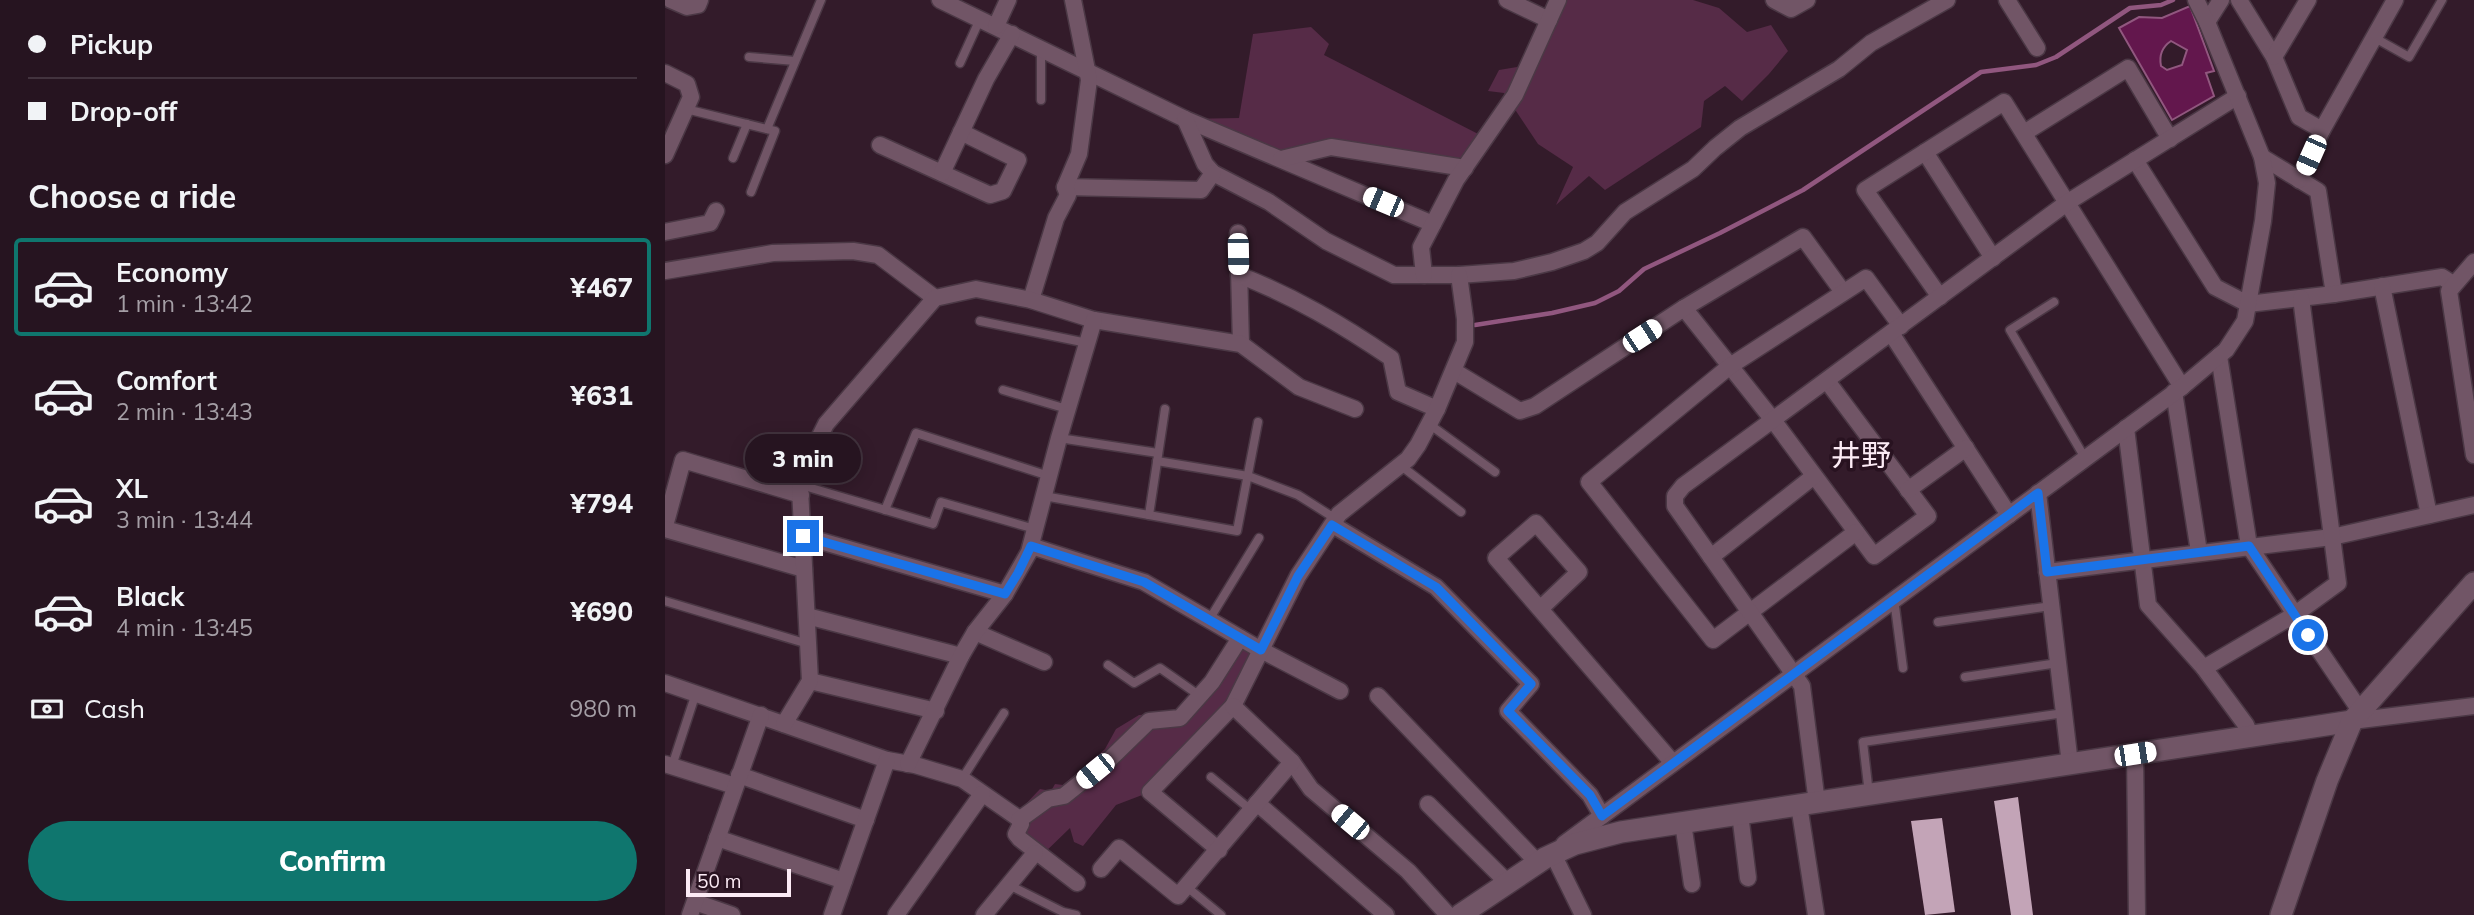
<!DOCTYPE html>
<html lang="en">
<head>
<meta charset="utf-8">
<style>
	body { margin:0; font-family:Mulish,"Noto Sans JP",sans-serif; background:#2e1d29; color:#f1f3f6; height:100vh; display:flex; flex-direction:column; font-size:26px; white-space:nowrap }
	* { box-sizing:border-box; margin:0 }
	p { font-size:23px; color:#a49ea5 }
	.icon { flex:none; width:38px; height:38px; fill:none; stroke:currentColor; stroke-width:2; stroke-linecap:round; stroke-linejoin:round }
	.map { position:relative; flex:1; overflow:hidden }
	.side { display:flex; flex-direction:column; background:#261420; width:665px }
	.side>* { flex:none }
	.banner { display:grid; align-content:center; height:154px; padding:0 28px; background:#261420 }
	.scale { position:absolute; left:21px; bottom:18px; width:105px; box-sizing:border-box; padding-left:7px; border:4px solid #fcebf5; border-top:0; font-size:19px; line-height:24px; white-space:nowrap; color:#fcebf5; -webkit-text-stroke:5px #281220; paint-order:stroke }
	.end { position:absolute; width:32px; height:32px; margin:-16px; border:9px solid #1a73e8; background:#fff; box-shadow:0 0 0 4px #fff }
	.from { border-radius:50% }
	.bubble { position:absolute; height:49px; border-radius:24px; background:#261420; box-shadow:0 4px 18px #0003,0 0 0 2px #42333e; font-size:23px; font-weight:800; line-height:49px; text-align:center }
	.car { position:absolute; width:21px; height:42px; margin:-21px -10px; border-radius:9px; box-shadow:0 0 5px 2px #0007; background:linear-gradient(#fff 24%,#345 0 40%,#fff 0 76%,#345 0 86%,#fff 0) }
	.banner b { display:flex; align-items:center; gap:24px; height:66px; font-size:26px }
	.banner b+b { border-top:2px solid #42333e }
	.banner i { width:18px; height:18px; background:#f1f3f6 }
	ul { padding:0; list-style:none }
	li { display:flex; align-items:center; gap:21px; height:98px; margin:0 14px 10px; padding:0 14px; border:4px solid transparent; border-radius:7px }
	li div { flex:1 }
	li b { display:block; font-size:26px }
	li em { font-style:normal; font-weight:800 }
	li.selected { border-color:#0f766e }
	li>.icon { width:63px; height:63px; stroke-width:1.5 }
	h2 { padding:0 28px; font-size:32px; line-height:84px }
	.pay { display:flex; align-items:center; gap:18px; height:77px; padding:0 28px; font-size:26px }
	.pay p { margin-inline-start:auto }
	.action { display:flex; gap:14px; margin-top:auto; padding:14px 28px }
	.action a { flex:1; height:80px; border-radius:42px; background:#0f766e; color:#fff; font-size:28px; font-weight:800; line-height:80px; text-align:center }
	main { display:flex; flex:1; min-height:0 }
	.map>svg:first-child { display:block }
	.green { fill:#562b47 }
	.water { fill:#63174d; stroke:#91577f; stroke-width:2; fill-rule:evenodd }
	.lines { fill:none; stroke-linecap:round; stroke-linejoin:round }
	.stream { stroke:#91577f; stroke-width:4.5 }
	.building { fill:#c3a4b7 }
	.service-casing { stroke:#4b3845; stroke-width:11 }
	.minor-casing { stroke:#4b3845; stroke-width:19 }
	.tertiary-casing { stroke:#4b3845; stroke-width:24 }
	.service { stroke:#715566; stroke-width:8 }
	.minor { stroke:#715566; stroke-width:16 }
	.tertiary { stroke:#715566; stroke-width:21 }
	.route { stroke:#1a73e8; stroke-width:9 }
	.labels { text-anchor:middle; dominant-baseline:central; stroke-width:7; stroke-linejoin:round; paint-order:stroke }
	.quarter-label { font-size:30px; fill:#fcebf5; stroke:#281220 }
</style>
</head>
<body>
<main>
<section class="side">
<div class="banner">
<b><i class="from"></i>Pickup</b>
<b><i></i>Drop-off</b>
</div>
<h2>Choose a ride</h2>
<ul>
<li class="selected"><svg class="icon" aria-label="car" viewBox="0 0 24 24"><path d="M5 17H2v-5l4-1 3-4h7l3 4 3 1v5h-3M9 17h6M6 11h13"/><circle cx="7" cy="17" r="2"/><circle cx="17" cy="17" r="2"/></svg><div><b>Economy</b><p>1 min · 13:42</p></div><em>¥467</em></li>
<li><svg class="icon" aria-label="car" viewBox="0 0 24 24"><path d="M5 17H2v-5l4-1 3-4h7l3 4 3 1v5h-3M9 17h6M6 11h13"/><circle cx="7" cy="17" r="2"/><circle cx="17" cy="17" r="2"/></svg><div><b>Comfort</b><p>2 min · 13:43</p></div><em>¥631</em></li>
<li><svg class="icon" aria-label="car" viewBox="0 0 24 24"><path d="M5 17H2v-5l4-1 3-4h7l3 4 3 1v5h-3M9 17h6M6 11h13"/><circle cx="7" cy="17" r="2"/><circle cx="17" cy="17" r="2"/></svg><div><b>XL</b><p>3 min · 13:44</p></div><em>¥794</em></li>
<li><svg class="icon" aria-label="car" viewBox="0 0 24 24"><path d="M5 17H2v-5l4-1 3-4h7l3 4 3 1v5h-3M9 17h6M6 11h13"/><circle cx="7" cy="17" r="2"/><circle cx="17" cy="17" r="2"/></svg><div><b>Black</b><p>4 min · 13:45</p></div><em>¥690</em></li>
</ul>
<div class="pay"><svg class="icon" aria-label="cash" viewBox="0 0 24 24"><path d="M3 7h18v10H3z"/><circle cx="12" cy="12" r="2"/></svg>Cash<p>980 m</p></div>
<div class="action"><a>Confirm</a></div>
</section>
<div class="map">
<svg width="1809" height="915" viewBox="0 0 1809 915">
	<rect width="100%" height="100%" fill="#331b2a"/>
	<!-- green -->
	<g class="green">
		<path d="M 893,0 L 1028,0 L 1054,8 L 1082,32 L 1106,25 L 1123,51 L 1104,74 L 1077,101 L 1060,86 L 1039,101 L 1036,127 L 940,190 L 924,176 L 891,205 L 908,167 L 873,144 L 839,93 L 823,91 L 834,70 L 864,65 Z"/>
		<path d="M 646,27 L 664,44 L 659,55 L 821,138 L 800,168 L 666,147 L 616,159 L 520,119 L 574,118 L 588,34 Z"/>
		<path d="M 575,638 L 596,650 L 568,706 L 485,792 L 451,805 L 418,846 L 409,842 L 405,828 L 375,857 L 351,834 L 356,809 L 375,789 L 386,791 L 390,784 L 398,785 L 440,749 L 451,729 L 474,715 L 510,713 Z"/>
	</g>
	<!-- water -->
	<path class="water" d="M 1525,6 L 1549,71 L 1541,73 L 1549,96 L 1507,120 L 1454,28 L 1474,17 L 1497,18 ZM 1506,41 L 1522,50 L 1517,65 L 1502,70 L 1496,66 C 1494,56 1497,47 1506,41 Z"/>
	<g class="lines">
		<!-- stream -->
		<path class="stream" d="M 810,325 L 887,313 L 930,303 L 954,291 L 979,269 L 1055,233 L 1138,190 L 1316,72 L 1371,65 L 1391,57 L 1465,8 L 1496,5 L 1508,0"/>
	</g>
	<!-- building -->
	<g class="building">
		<path d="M 1353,797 L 1368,915 L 1346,915 L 1329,801 Z"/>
		<path d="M 1277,818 L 1290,912 L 1260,915 L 1246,821 Z"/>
	</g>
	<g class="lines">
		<!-- service casing -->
		<g class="service-casing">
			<g id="service">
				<path d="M 1710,38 L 1744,57 L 1777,0"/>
				<path d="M 376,48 L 376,100"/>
				<path d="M 84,57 L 130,61"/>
				<path d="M 295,63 L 315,19"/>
				<path d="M 21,109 L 110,131 L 86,192"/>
				<path d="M 102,129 L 156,0"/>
				<path d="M 68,158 L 82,124"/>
				<path d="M 1389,302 L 1345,330 L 1420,458"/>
				<path d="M 315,321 L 422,343"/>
				<path d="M 338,390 L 402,409"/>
				<path d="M 764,424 L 830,472"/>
				<path d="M 394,438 L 493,453"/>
				<path d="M 492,461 L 583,476 L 633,495 L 671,519"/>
				<path d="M 735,465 L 796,512"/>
				<path d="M 136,485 L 268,524 L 276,502 L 370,529"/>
				<path d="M 379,496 L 572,531 L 593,422"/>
				<path d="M 220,510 L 251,433 L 384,476"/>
				<path d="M 484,515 L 500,409"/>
				<path d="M 1229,599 L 1238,668"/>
				<path d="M 0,601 L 143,644"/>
				<path d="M 544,620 L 594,538"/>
				<path d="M 1273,622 L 1386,606"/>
				<path d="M 443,665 L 469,683 L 495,668 L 535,696"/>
				<path d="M 1300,677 L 1393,663"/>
				<path d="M 7,766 L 31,693"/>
				<path d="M 546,777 L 586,810"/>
				<path d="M 297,779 L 339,713"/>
				<path d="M 1204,794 L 1198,742 L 1399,713"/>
				<path d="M 344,885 L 398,912 L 411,915"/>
				<path d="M 522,887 L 556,915"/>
			</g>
		</g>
		<!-- minor casing -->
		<g class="minor-casing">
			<g id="minor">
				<path d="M 6,0 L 22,7 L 33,5 L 35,0"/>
				<path d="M 275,0 L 520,119 L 768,224"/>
				<path d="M 842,0 L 884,20"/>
				<path d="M 1109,0 L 1126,9 L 1142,0"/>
				<path d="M 1342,0 L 1372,48"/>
				<path d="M 1574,0 L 1609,57 L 1634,117 L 1657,130"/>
				<path d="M 1542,22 L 1556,0"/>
				<path d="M 331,26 L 343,0"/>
				<path d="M 1609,57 L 1643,0"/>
				<path d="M 0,73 L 22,84 L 26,97 L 0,155"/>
				<path d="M 520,119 L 540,164 L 548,173 L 604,202 L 661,241 L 729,275 L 794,275 L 849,271 L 887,262 L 919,251 L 932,243 L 960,212 L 1028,169 L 1050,148 L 1075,128 L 1174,69 L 1206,43 L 1282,0"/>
				<path d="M 1359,133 L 1463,68 L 1505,139"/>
				<path d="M 215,145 L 325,195 L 338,191 L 353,160 L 296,132"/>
				<path d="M 1260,152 L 1328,258"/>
				<path d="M 1597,157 L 1653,191 L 1669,294"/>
				<path d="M 616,159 L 666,147 L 800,168"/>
				<path d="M 1470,160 L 1550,287 L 1583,304 L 1669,294 L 1777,277 L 1788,284"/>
				<path d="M 277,173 L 321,79 L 347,34"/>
				<path d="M 1634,180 L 1657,130 L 1730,0"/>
				<path d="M 400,187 L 536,190 L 548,173"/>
				<path d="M 0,232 L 45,223 L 51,211"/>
				<path d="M 573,233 L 576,344"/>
				<path d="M 1809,262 L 1784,291 L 1809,455"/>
				<path d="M 0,271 L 108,253 L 188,251 L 213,255 L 270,298"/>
				<path d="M 574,275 C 630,297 676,324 726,358 L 733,392 L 772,409"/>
				<path d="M 759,275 L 756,247 L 791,180 L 850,95 L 893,0"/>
				<path d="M 1717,286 L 1764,515"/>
				<path d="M 1275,297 L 1200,190 L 1339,102 L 1517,387"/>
				<path d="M 366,300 L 391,218 L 403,195 L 400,187 L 414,154 L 424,80 L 408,0"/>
				<path d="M 1019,308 L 1108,420 L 1209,556 L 1263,516 L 1162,381"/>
				<path d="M 1226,333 L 1344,515"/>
				<path d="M 1554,356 L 1584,546 L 1696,712"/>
				<path d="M 789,371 L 855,411 L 870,406 L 1019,308 L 1138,237 L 1178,292"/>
				<path d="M 1509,392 L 1534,552"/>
				<path d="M 1461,428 L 1483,605 L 1539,668 L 1581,725 L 1586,737"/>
				<path d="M 1243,490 L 1301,448"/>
				<path d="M 1373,493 L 1405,764"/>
				<path d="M 668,525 L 771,587 L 866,684 L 843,711 L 925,795 L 937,816"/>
				<path d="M 0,526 L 18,460 L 136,495"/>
				<path d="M 0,529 L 139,569"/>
				<path d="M 1191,532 L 1048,640 L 924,482 L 1065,366 L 1201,278 L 1236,326"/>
				<path d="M 138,536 L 340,594"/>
				<path d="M 366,546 L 479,582 L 596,650 L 675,691"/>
				<path d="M 1046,557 L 1149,476"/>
				<path d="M 1382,572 L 1667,537 L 1809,505"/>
				<path d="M 875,609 L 914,572 L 871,523 L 831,558 L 1008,763"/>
				<path d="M 142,616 L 296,656"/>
				<path d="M 310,632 L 379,662"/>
				<path d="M 1539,668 L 1629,615 L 1673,583 L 1636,298"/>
				<path d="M 145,681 L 271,711"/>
				<path d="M 0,683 L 222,760 L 250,765 L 297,779 L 353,818 L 356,824 L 351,834 L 355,839 L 412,883"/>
				<path d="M 713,696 L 873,863"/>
				<path d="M 1687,721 L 1809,706"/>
				<path d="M 119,724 L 145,681 L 135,489 L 140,466 L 161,424 L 270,298 L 311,289 L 366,300 L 429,320 L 576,344 L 634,387 L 690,409"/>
				<path d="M 1470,754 L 1472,915"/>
				<path d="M 627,762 L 646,789 L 743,871 L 783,915"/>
				<path d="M 0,764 L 70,786"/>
				<path d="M 243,764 L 296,656 L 310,632 L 340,594 L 364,552 L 394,438 L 429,320"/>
				<path d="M 74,775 L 201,820"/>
				<path d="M 592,803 L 721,915"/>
				<path d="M 1152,803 L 1137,686 L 1010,506 L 1010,496 L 1018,486 L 1403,202 L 1573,96"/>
				<path d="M 763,804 L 843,883"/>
				<path d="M 1134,805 L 1151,915"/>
				<path d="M 1075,814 L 1083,878"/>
				<path d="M 354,820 L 383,799 L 399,796 L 445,759 L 484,721 L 515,718 L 547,682 L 575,638"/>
				<path d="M 1018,823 L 1027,884"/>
				<path d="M 52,838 L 179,881"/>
				<path d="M 899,844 L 1517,387 L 1561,350 L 1580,321 L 1598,221 L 1602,183 L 1597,157 L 1542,22 L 1531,0"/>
				<path d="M 554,850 L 485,792 L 568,706 L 633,576 L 674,514 L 743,459 L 753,445 L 772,409 L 800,342 L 800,319 L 794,275"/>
				<path d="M 888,854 L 918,915"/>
				<path d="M 436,869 L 454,848 L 513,896 L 627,762 L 568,706"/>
				<path d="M 30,902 L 67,915"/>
				<path d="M 25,915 L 96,715"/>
				<path d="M 167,915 L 222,760"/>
				<path d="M 231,915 L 317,794"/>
				<path d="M 319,915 L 370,853"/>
			</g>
		</g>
		<!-- tertiary casing -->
		<g class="tertiary-casing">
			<g id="tertiary">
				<path d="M 795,915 L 880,858 L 910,844 L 956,832 L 1687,721"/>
				<path d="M 1616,915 L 1662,781 L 1687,721 L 1809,583"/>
			</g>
		</g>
		<!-- service -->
		<use href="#service" class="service"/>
		<!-- minor -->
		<use href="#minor" class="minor"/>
		<!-- tertiary -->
		<use href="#tertiary" class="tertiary"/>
	</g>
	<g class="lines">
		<!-- route -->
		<path class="route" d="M 138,536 L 340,594 L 353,573 L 366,546 L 479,582 L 596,650 L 633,576 L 667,525 L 771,587 L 866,684 L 843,711 L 925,795 L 937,816 L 1373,493 L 1382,572 L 1584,546 L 1643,635"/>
	</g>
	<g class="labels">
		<!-- quarter labels -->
		<g class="quarter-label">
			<text x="1196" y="455">井野</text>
		</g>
	</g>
</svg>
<div class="scale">50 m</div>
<i class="end from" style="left:1643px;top:635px"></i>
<i class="end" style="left:138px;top:536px"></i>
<div class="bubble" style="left:80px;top:434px;width:116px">3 min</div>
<i class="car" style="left:1646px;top:155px;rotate:204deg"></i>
<i class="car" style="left:718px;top:202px;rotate:293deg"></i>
<i class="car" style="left:573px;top:254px;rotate:179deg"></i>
<i class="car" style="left:977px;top:336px;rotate:57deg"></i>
<i class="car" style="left:1470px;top:754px;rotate:81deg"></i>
<i class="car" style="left:430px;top:771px;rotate:231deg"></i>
<i class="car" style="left:685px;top:822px;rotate:310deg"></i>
</div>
</main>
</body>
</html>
